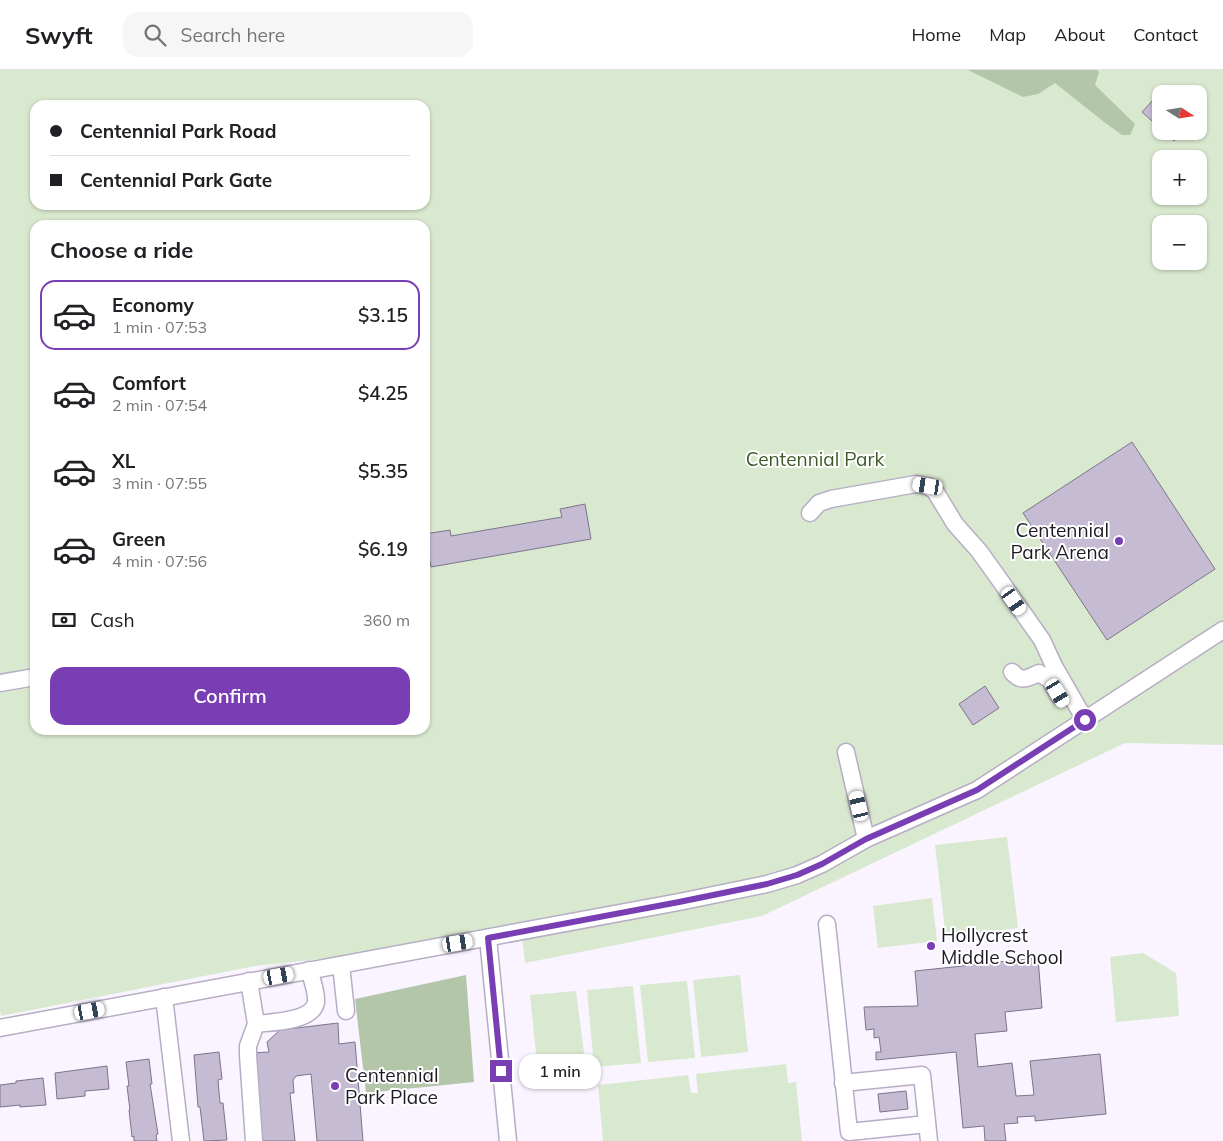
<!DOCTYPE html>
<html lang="en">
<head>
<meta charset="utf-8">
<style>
	body { margin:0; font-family:Mulish,sans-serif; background:#f6f6f6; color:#202124; height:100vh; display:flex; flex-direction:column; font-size:19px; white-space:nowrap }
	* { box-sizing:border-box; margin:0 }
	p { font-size:16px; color:#757577 }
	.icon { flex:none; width:28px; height:28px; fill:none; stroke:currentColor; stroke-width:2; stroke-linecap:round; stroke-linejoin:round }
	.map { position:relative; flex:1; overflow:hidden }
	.sheet { position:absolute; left:30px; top:150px; width:400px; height:515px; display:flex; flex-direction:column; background:#fff; border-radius:15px; box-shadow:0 1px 4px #0004 }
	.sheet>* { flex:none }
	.hud { position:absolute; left:30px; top:30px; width:400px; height:110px; border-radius:15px; box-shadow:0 1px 4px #0004; display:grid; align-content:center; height:110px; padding:0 20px; background:#fff }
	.needle { width:32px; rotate:102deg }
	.buttons { position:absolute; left:1152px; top:15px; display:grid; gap:10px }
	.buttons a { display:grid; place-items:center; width:55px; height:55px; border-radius:10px; background:#fff; box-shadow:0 1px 4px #0004; font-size:25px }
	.end { position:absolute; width:22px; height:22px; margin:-11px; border:6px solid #793eb3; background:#fff; box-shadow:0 0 0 2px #fff }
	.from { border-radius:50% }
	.bubble { position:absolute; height:35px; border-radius:15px; background:#fff; box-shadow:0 1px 4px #0004; font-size:16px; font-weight:600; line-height:35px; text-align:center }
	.car { position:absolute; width:15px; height:30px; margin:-15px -8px; border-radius:6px; box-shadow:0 0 4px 1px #0007; background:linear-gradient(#fff 24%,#345 0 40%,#fff 0 76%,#345 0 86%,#fff 0) }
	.hud b { display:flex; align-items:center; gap:18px; height:48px; font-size:19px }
	.hud b+b { border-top:1px solid #e0e0e0 }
	.hud i { width:12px; height:12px; background:#202124 }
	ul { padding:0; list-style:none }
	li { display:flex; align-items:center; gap:15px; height:70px; margin:0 10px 8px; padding:0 10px; border:2px solid transparent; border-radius:15px }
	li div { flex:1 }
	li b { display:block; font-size:19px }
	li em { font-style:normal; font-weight:600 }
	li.current { border-color:#793eb3 }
	li>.icon { width:45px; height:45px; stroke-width:1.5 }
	h2 { padding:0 20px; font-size:22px; line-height:60px }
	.pay { display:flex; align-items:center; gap:12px; height:55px; padding:0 20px; font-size:19px }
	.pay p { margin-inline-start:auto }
	.button { display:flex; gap:10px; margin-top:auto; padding:10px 20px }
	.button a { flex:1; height:58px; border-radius:15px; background:#793eb3; color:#fff; font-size:20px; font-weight:600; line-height:58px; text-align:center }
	header { display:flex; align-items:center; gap:30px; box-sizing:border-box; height:70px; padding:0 25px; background:#fff; border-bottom:1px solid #e0e0e0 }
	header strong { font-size:24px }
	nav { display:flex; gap:28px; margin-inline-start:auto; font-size:18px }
	.search { width:350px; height:45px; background:#f6f6f6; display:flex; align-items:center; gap:12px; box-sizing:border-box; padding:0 18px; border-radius:15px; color:#757577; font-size:19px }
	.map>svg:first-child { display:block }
	.green { fill:#d9e9cf; fill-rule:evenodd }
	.forest { fill:#b4c6a9 }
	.building { fill:#c5bcd4; stroke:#7d748b }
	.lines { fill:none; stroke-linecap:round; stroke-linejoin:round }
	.minor-casing { stroke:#b7adc4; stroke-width:19 }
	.minor { stroke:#fff; stroke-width:16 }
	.route { stroke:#793eb3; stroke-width:6 }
	.poi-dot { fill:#793eb3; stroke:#fff; stroke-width:2 }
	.labels { text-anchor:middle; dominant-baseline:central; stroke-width:4; stroke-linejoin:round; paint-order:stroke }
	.park-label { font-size:19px; fill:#3e582b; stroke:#fff }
	.poi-label { font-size:19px; fill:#1e1a23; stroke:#fff; text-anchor:start }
</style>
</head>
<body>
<header>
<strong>Swyft</strong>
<div class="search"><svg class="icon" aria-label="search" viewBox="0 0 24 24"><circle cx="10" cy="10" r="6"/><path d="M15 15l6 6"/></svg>Search here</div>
<nav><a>Home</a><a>Map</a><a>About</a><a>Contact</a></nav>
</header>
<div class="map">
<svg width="1223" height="1071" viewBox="0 0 1223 1071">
	<rect width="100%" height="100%" fill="#f9f4ff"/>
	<!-- green -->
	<g class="green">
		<path d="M 0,0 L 1223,0 L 1223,675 L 1125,673 L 762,846 L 525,893 L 522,867 L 255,896 L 1,946 L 0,941 ZM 1161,24 L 1199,24 L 1199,61 L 1161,61 ZM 35,35 L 425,35 L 425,135 L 35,135 ZM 1161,89 L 1199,89 L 1199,126 L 1161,126 ZM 1161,154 L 1199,154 L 1199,191 L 1161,191 ZM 35,155 L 425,155 L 425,660 L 35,660 Z"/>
		<path d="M 1007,767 L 1018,858 L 946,867 L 935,775 Z"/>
		<path d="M 932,828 L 937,871 L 878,878 L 873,836 Z"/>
		<path d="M 1143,883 L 1176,903 L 1179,946 L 1116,952 L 1110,887 Z"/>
		<path d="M 740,905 L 748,982 L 701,987 L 693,910 Z"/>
		<path d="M 687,911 L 695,988 L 648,992 L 640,915 Z"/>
		<path d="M 633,916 L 641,993 L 594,997 L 587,920 Z"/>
		<path d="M 576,921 L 586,998 L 538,1002 L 530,925 Z"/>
		<path d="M 786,994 L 788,1013 L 796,1012 L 802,1071 L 603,1071 L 598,1015 L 688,1005 L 691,1023 L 698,1023 L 696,1004 Z"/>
	</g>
	<!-- forest -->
	<g class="forest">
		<path d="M 968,0 L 1097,0 L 1099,2 L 1095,15 L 1135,54 L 1130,65 L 1122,65 L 1104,52 L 1055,13 L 1038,24 L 1023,27 Z"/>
		<path d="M 466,905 L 474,1012 L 366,1023 L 355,929 Z"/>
	</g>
	<!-- building -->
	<g class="building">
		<path d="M 1155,28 L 1161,33 L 1161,59 L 1142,42 Z"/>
		<path d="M 1163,61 L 1183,61 L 1174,71 Z"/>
		<path d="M 1132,372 L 1215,499 L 1107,570 L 1023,443 Z"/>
		<path d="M 585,434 L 591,469 L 431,497 L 425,464 L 450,460 L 451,466 L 562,447 L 560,439 Z"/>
		<path d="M 985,616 L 999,638 L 973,655 L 959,634 Z"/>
		<path d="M 1038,888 L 1042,938 L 1005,942 L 1007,961 L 975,964 L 978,997 L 1012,993 L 1016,1026 L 1034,1025 L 1030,991 L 1100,984 L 1106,1044 L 1035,1051 L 1035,1046 L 1017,1047 L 1018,1053 L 1004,1054 L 1006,1071 L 985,1071 L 984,1056 L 963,1058 L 956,982 L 876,990 L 876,982 L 881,982 L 879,967 L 874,968 L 874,959 L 866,960 L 864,937 L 918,936 L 915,901 Z"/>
		<path d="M 338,953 L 339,974 L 355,972 L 363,1071 L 317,1071 L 311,1004 L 296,1006 L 293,1010 L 294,1023 L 290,1023 L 295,1071 L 257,1071 L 251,983 L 269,982 L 267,972 L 280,960 Z"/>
		<path d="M 219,982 L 222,1009 L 218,1010 L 220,1033 L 223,1033 L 227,1070 L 204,1071 L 200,1037 L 198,1037 L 194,985 Z"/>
		<path d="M 149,989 L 152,1014 L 150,1014 L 158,1064 L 156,1065 L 157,1071 L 134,1071 L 134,1066 L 132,1067 L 129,1040 L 130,1040 L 127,1016 L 129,1016 L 126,992 Z"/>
		<path d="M 107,996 L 109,1019 L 85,1021 L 85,1026 L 57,1029 L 55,1003 Z"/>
		<path d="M 43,1008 L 46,1035 L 20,1037 L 20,1035 L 0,1037 L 0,1015 L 16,1013 L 16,1011 Z"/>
		<path d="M 906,1021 L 908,1039 L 880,1042 L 878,1024 Z"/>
	</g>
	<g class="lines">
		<!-- minor casing -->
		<g class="minor-casing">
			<g id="minor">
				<path d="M 810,443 L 819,433 L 831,429 L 916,414 L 928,416 L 935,421 L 955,454 L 979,481 L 997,506 L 1042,570 L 1054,596 L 1085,650"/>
				<path d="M 1012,602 C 1022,613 1027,608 1039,603 L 1050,610 L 1059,626"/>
				<path d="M 0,613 L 35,607"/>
				<path d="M 846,682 L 866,769"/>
				<path d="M 827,854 L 849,1062 L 927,1054"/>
				<path d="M 488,868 L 508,1071"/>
				<path d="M 341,895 L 346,941"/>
				<path d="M 249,911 L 256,954 C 271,952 313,952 316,932 C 317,923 312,909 309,900"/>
				<path d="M 164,927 L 181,1071"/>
				<path d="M 0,958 L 679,832 L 767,814 L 797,805 L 822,794 L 866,769 L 977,720 L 1223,560"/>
				<path d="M 843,1013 L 922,1005 L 929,1071"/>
				<path d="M 254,1071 L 248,985 L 248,976 L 256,954"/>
			</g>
		</g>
		<!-- minor -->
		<use href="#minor" class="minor"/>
	</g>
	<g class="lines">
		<!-- route -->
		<path class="route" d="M 501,1001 L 488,868 L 679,832 L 767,814 L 797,805 L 822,794 L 866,769 L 977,720 L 1085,650"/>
	</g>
	<!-- markers -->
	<g class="poi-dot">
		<circle cx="1119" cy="471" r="5"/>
		<circle cx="931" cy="876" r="5"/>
		<circle cx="335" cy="1016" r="5"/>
	</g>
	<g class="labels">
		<!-- park labels -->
		<g class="park-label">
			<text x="815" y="389">Centennial Park</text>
		</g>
		<!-- poi labels -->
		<g class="poi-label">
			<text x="1109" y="460" text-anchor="end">Centennial<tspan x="1109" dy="22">Park Arena</tspan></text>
			<text x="941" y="865">Hollycrest<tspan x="941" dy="22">Middle School</tspan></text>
			<text x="345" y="1005">Centennial<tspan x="345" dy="22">Park Place</tspan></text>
		</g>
	</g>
</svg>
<div class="buttons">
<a><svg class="needle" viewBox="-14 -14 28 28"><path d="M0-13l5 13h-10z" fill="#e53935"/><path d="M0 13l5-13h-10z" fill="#757577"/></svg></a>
<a>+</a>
<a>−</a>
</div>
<i class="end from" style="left:1085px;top:650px"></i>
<i class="end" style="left:501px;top:1001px"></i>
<div class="bubble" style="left:519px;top:984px;width:82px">1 min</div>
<i class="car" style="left:928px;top:416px;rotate:279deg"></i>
<i class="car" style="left:1014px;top:531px;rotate:145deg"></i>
<i class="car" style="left:1058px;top:623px;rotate:149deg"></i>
<i class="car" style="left:859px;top:736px;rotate:347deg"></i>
<i class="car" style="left:458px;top:873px;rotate:81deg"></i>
<i class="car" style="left:279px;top:906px;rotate:80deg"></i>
<i class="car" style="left:90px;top:941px;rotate:80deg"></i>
<div class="hud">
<b><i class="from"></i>Centennial Park Road</b>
<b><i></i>Centennial Park Gate</b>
</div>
<section class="sheet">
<h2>Choose a ride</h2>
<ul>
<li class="current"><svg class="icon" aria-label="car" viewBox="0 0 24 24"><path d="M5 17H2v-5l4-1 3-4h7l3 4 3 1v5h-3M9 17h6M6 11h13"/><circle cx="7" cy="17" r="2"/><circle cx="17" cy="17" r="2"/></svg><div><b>Economy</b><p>1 min · 07:53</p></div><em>$3.15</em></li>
<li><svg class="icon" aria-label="car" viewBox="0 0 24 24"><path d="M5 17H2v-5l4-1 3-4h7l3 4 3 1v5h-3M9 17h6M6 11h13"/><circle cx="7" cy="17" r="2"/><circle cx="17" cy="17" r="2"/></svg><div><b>Comfort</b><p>2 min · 07:54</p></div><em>$4.25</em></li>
<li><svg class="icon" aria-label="car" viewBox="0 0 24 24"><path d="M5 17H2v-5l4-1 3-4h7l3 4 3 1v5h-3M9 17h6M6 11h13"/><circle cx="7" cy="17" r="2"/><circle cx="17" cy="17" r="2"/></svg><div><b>XL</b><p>3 min · 07:55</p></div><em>$5.35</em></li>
<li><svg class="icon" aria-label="car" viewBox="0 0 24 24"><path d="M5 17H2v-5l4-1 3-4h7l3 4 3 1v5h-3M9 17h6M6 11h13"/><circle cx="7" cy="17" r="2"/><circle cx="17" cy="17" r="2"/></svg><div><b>Green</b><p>4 min · 07:56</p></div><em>$6.19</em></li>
</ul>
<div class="pay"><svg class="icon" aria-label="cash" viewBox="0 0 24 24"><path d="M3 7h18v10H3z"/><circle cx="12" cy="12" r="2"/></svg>Cash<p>360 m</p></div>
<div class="button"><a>Confirm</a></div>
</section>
</div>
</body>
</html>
